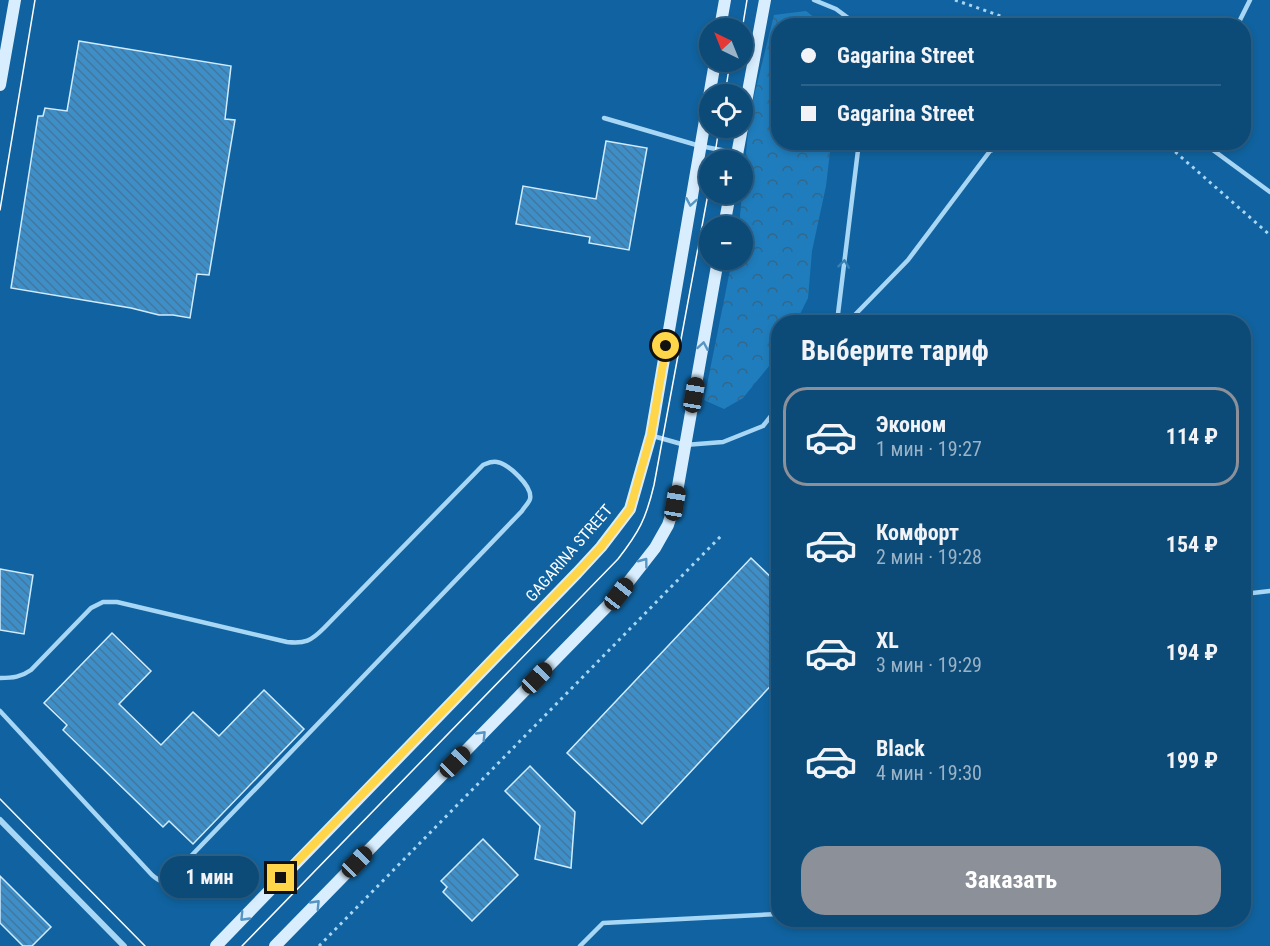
<!DOCTYPE html>
<html lang="ru">
<head>
<meta charset="utf-8">
<style>
	body { margin:0; font-family:"Roboto Condensed",sans-serif; background:#1a5480; color:#f1f3f6; height:100vh; display:flex; flex-direction:column; font-size:22px; white-space:nowrap }
	* { box-sizing:border-box; margin:0 }
	p { font-size:20px; color:#9ab3c6 }
	.icon { flex:none; width:33px; height:33px; fill:none; stroke:currentColor; stroke-width:2; stroke-linecap:round; stroke-linejoin:round }
	.map { position:relative; flex:1; overflow:hidden }
	.sheet { position:absolute; left:771px; top:315px; width:480px; height:612px; display:flex; flex-direction:column; background:#0c4a78; border-radius:24px; box-shadow:0 3px 9px #0003,0 0 0 2px #2c628a }
	.sheet>* { flex:none }
	.banner { position:absolute; left:771px; top:18px; width:480px; height:132px; border-radius:24px; box-shadow:0 3px 9px #0003,0 0 0 2px #2c628a; display:grid; align-content:center; height:132px; padding:0 30px; background:#0c4a78 }
	.needle { width:39px; rotate:317deg }
	.tools { position:absolute; left:699px; top:18px; display:grid; gap:12px }
	.tools a { display:grid; place-items:center; width:54px; height:54px; border-radius:50%; background:#0c4a78; box-shadow:0 3px 9px #0003,0 0 0 2px #2c628a; font-size:30px }
	.end { position:absolute; width:27px; height:27px; margin:-14px; border:8px solid #ffd54a; background:#111; box-shadow:0 0 0 3px #111 }
	.from { border-radius:50% }
	.bubble { position:absolute; height:42px; border-radius:21px; background:#0c4a78; box-shadow:0 3px 9px #0003,0 0 0 2px #2c628a; font-size:20px; font-weight:700; line-height:42px; text-align:center }
	.car { position:absolute; width:18px; height:36px; margin:-18px -9px; border-radius:8px; box-shadow:0 0 4px 2px #0007; background:linear-gradient(#222 24%,#8ab4d8 0 40%,#222 0 76%,#8ab4d8 0 86%,#222 0) }
	.banner b { display:flex; align-items:center; gap:21px; height:57px; font-size:22px }
	.banner b+b { border-top:2px solid #2c628a }
	.banner i { width:15px; height:15px; background:#f1f3f6 }
	ul { padding:0; list-style:none }
	li { display:flex; align-items:center; gap:18px; height:99px; margin:0 12px 9px; padding:0 18px; border:3px solid transparent; border-radius:24px }
	li div { flex:1 }
	li b { display:block; font-size:22px }
	li em { font-style:normal; font-weight:700 }
	li.selected { border-color:#8c9099 }
	li>.icon { width:54px; height:54px; stroke-width:1.5 }
	h2 { padding:0 30px; font-size:27px; line-height:72px }
	.action { display:flex; gap:12px; margin-top:auto; padding:12px 30px }
	.action a { flex:1; height:69px; border-radius:24px; background:#8c9099; color:#fff; font-size:24px; font-weight:700; line-height:69px; text-align:center }
	.map>svg:first-child { display:block }
	.forest { fill:url(#forest-crowns) }
	.building { fill:url(#building-back-hatch); stroke:#d1ecfe; stroke-width:1.5 }
	.lines { fill:none; stroke-linecap:round; stroke-linejoin:round }
	.path { stroke:#a8d6f5; stroke-width:3; stroke-dasharray:3 4.5; stroke-linecap:butt }
	.lane { stroke:#a8d6f5; stroke-width:4.5 }
	.street { stroke:#a8d6f5; stroke-width:6 }
	.secondary { stroke:#d8eefe; stroke-width:12 }
	.tram { stroke:#fff; stroke-width:1.5 }
	.oneway { stroke:#5694c1 }
	.oneway2 { stroke:#3680b5 }
	.route { stroke:#ffd54a; stroke-width:8 }
	.labels { text-anchor:middle; dominant-baseline:central; stroke-width:4.5; stroke-linejoin:round; paint-order:stroke }
	.street-label { font-size:16px; fill:#fff; stroke:#1063a0 }
</style>
</head>
<body>
<div class="map">
<svg width="1270" height="946" viewBox="0 0 1270 946">
	<defs>
		<pattern id="forest-crowns" width="20" height="18" patternUnits="userSpaceOnUse" patternTransform="scale(1.5)"><rect width="20" height="18" fill="#1f7dbd"/><path d="M2 6a3 3 0 1 1 6 0M12 15a3 3 0 1 1 6 0" fill="none" stroke="#33678a"/></pattern>
		<pattern id="building-back-hatch" width="6" height="6" patternUnits="userSpaceOnUse" patternTransform="scale(1.5)"><rect width="6" height="6" fill="#3e8ec8"/><path d="M-1 5l2 2M0 0l6 6M5-1l2 2" fill="none" stroke="#43779d"/></pattern>
	</defs>
	<rect width="100%" height="100%" fill="#1063a0"/>
	<!-- forest -->
	<path class="forest" d="M 806,11 L 824,25 L 778,26 L 778,142 L 831,143 L 826,186 L 812,251 L 808,298 L 796,322 L 778,322 L 778,355 L 743,398 L 724,409 L 704,400 L 732,260 L 742,260 L 742,226 L 739,226 L 750,112 L 774,15 Z"/>
	<!-- building -->
	<g class="building">
		<path d="M 79,41 L 231,66 L 225,119 L 235,120 L 209,275 L 197,274 L 190,318 L 173,315 L 159,315 L 131,308 L 11,288 L 38,116 L 43,116 L 45,108 L 67,111 Z"/>
		<path d="M 606,141 L 647,148 L 629,250 L 589,243 L 590,237 L 516,224 L 523,186 L 596,199 Z"/>
		<path d="M 751,558 L 778,584 L 778,678 L 642,824 L 567,753 Z"/>
		<path d="M 0,569 L 33,575 L 24,634 L 0,630 Z"/>
		<path d="M 112,633 L 151,671 L 119,704 L 161,745 L 193,712 L 219,736 L 264,690 L 304,729 L 193,844 L 169,821 L 163,827 L 63,730 L 67,725 L 44,703 Z"/>
		<path d="M 530,766 L 575,812 L 571,868 L 535,859 L 540,826 L 505,791 Z"/>
		<path d="M 483,839 L 518,875 L 472,921 L 443,892 L 447,887 L 441,881 Z"/>
		<path d="M 0,876 L 51,927 L 32,946 L 23,946 L 0,923 Z"/>
	</g>
	<g class="lines">
		<!-- path -->
		<g class="path">
			<path d="M 955,0 L 1015,21 L 1020,26"/>
			<path d="M 1164,142 L 1270,235"/>
			<path d="M 319,946 L 721,536"/>
		</g>
		<!-- lane -->
		<g class="lane">
			<path d="M 814,0 L 836,9 L 859,26"/>
			<path d="M 1237,26 L 1250,0"/>
			<path d="M 604,118 L 700,146 L 737,153"/>
			<path d="M 1202,142 L 1270,192"/>
			<path d="M 837,322 L 859,142"/>
			<path d="M 848,322 L 908,260 L 990,151 L 1013,142"/>
			<path d="M 653,436 L 685,445 L 723,442 L 763,426 L 778,407"/>
			<path d="M 1244,594 L 1270,591"/>
			<path d="M 0,678 C 13,678 21,677 31,670 L 91,608 L 103,602 L 117,602 L 287,642 C 305,644 311,641 324,628 L 483,465 C 488,463 491,461 497,462 C 508,464 533,486 530,499 C 529,503 524,507 522,511 L 170,878 C 162,883 159,881 152,875 L 0,711"/>
			<path d="M 580,946 L 603,923 L 778,914"/>
		</g>
		<!-- street -->
		<path class="street" d="M 0,820 L 124,946"/>
		<!-- secondary -->
		<g class="secondary">
			<path d="M 720,28 L 725,0"/>
			<path d="M 0,85 L 15,0"/>
			<path d="M 742,124 L 765,0"/>
			<path d="M 736,160 L 742,128"/>
			<path d="M 724,226 L 730,194"/>
			<path d="M 216,946 L 577,573 L 601,547 L 630,509 L 651,435 L 715,62"/>
			<path d="M 275,946 L 619,594 L 655,548 L 668,525 L 675,503 L 718,260"/>
		</g>
		<!-- tram -->
		<g class="tram">
			<path d="M 742,30 L 747,0"/>
			<path d="M 725,94 L 730,62"/>
			<path d="M 714,160 L 719,128"/>
			<path d="M 0,210 L 35,0"/>
			<path d="M 0,799 L 145,946"/>
			<path d="M 242,946 L 618,559 C 639,532 646,519 654,485 L 710,183"/>
		</g>
	</g>
	<!-- one-way arrows -->
	<defs><path id="oneway-chevron" d="M-2-3.5L2.5 0L-2 3.5" fill="none" stroke-width="1.6" stroke-linecap="round" stroke-linejoin="round" transform="scale(1.5)"/></defs>
	<g class="oneway">
		<use href="#oneway-chevron" transform="translate(691 202) rotate(100)"/>
		<use href="#oneway-chevron" transform="translate(703 346) rotate(-80)"/>
		<use href="#oneway-chevron" transform="translate(644 562) rotate(-53)"/>
		<use href="#oneway-chevron" transform="translate(482 735) rotate(-46)"/>
		<use href="#oneway-chevron" transform="translate(316 904) rotate(-46)"/>
		<use href="#oneway-chevron" transform="translate(244 917) rotate(134)"/>
	</g>
	<use class="oneway2" href="#oneway-chevron" transform="translate(844 264) rotate(-83)"/>
	<g class="lines">
		<!-- route -->
		<path class="route" d="M 281,878 L 577,573 L 601,547 L 630,509 L 651,435 L 666,346"/>
	</g>
	<g class="labels">
		<!-- street labels -->
		<g class="street-label">
			<text transform="translate(569 553) rotate(-49)">GAGARINA STREET</text>
		</g>
	</g>
</svg>
<div class="tools">
<a><svg class="needle" viewBox="-14 -14 28 28"><path d="M0-13l5 13h-10z" fill="#e53935"/><path d="M0 13l5-13h-10z" fill="#9ab3c6"/></svg></a>
<a><svg class="icon" aria-label="locate" viewBox="0 0 24 24"><circle cx="12" cy="12" r="6"/><path d="M12 2v4M12 18v4M2 12h4M18 12h4"/></svg></a>
<a>+</a>
<a>−</a>
</div>
<i class="end from" style="left:666px;top:346px"></i>
<i class="end" style="left:281px;top:878px"></i>
<div class="bubble" style="left:160px;top:856px;width:99px">1 мин</div>
<i class="car" style="left:694px;top:395px;rotate:10deg"></i>
<i class="car" style="left:675px;top:503px;rotate:10deg"></i>
<i class="car" style="left:619px;top:594px;rotate:38deg"></i>
<i class="car" style="left:537px;top:678px;rotate:44deg"></i>
<i class="car" style="left:455px;top:762px;rotate:44deg"></i>
<i class="car" style="left:357px;top:862px;rotate:44deg"></i>
<div class="banner">
<b><i class="from"></i>Gagarina Street</b>
<b><i></i>Gagarina Street</b>
</div>
<section class="sheet">
<h2>Выберите тариф</h2>
<ul>
<li class="selected"><svg class="icon" aria-label="car" viewBox="0 0 24 24"><path d="M5 17H2v-5l4-1 3-4h7l3 4 3 1v5h-3M9 17h6M6 11h13"/><circle cx="7" cy="17" r="2"/><circle cx="17" cy="17" r="2"/></svg><div><b>Эконом</b><p>1 мин · 19:27</p></div><em>114 ₽</em></li>
<li><svg class="icon" aria-label="car" viewBox="0 0 24 24"><path d="M5 17H2v-5l4-1 3-4h7l3 4 3 1v5h-3M9 17h6M6 11h13"/><circle cx="7" cy="17" r="2"/><circle cx="17" cy="17" r="2"/></svg><div><b>Комфорт</b><p>2 мин · 19:28</p></div><em>154 ₽</em></li>
<li><svg class="icon" aria-label="car" viewBox="0 0 24 24"><path d="M5 17H2v-5l4-1 3-4h7l3 4 3 1v5h-3M9 17h6M6 11h13"/><circle cx="7" cy="17" r="2"/><circle cx="17" cy="17" r="2"/></svg><div><b>XL</b><p>3 мин · 19:29</p></div><em>194 ₽</em></li>
<li><svg class="icon" aria-label="car" viewBox="0 0 24 24"><path d="M5 17H2v-5l4-1 3-4h7l3 4 3 1v5h-3M9 17h6M6 11h13"/><circle cx="7" cy="17" r="2"/><circle cx="17" cy="17" r="2"/></svg><div><b>Black</b><p>4 мин · 19:30</p></div><em>199 ₽</em></li>
</ul>
<div class="action"><a>Заказать</a></div>
</section>
</div>
</body>
</html>
